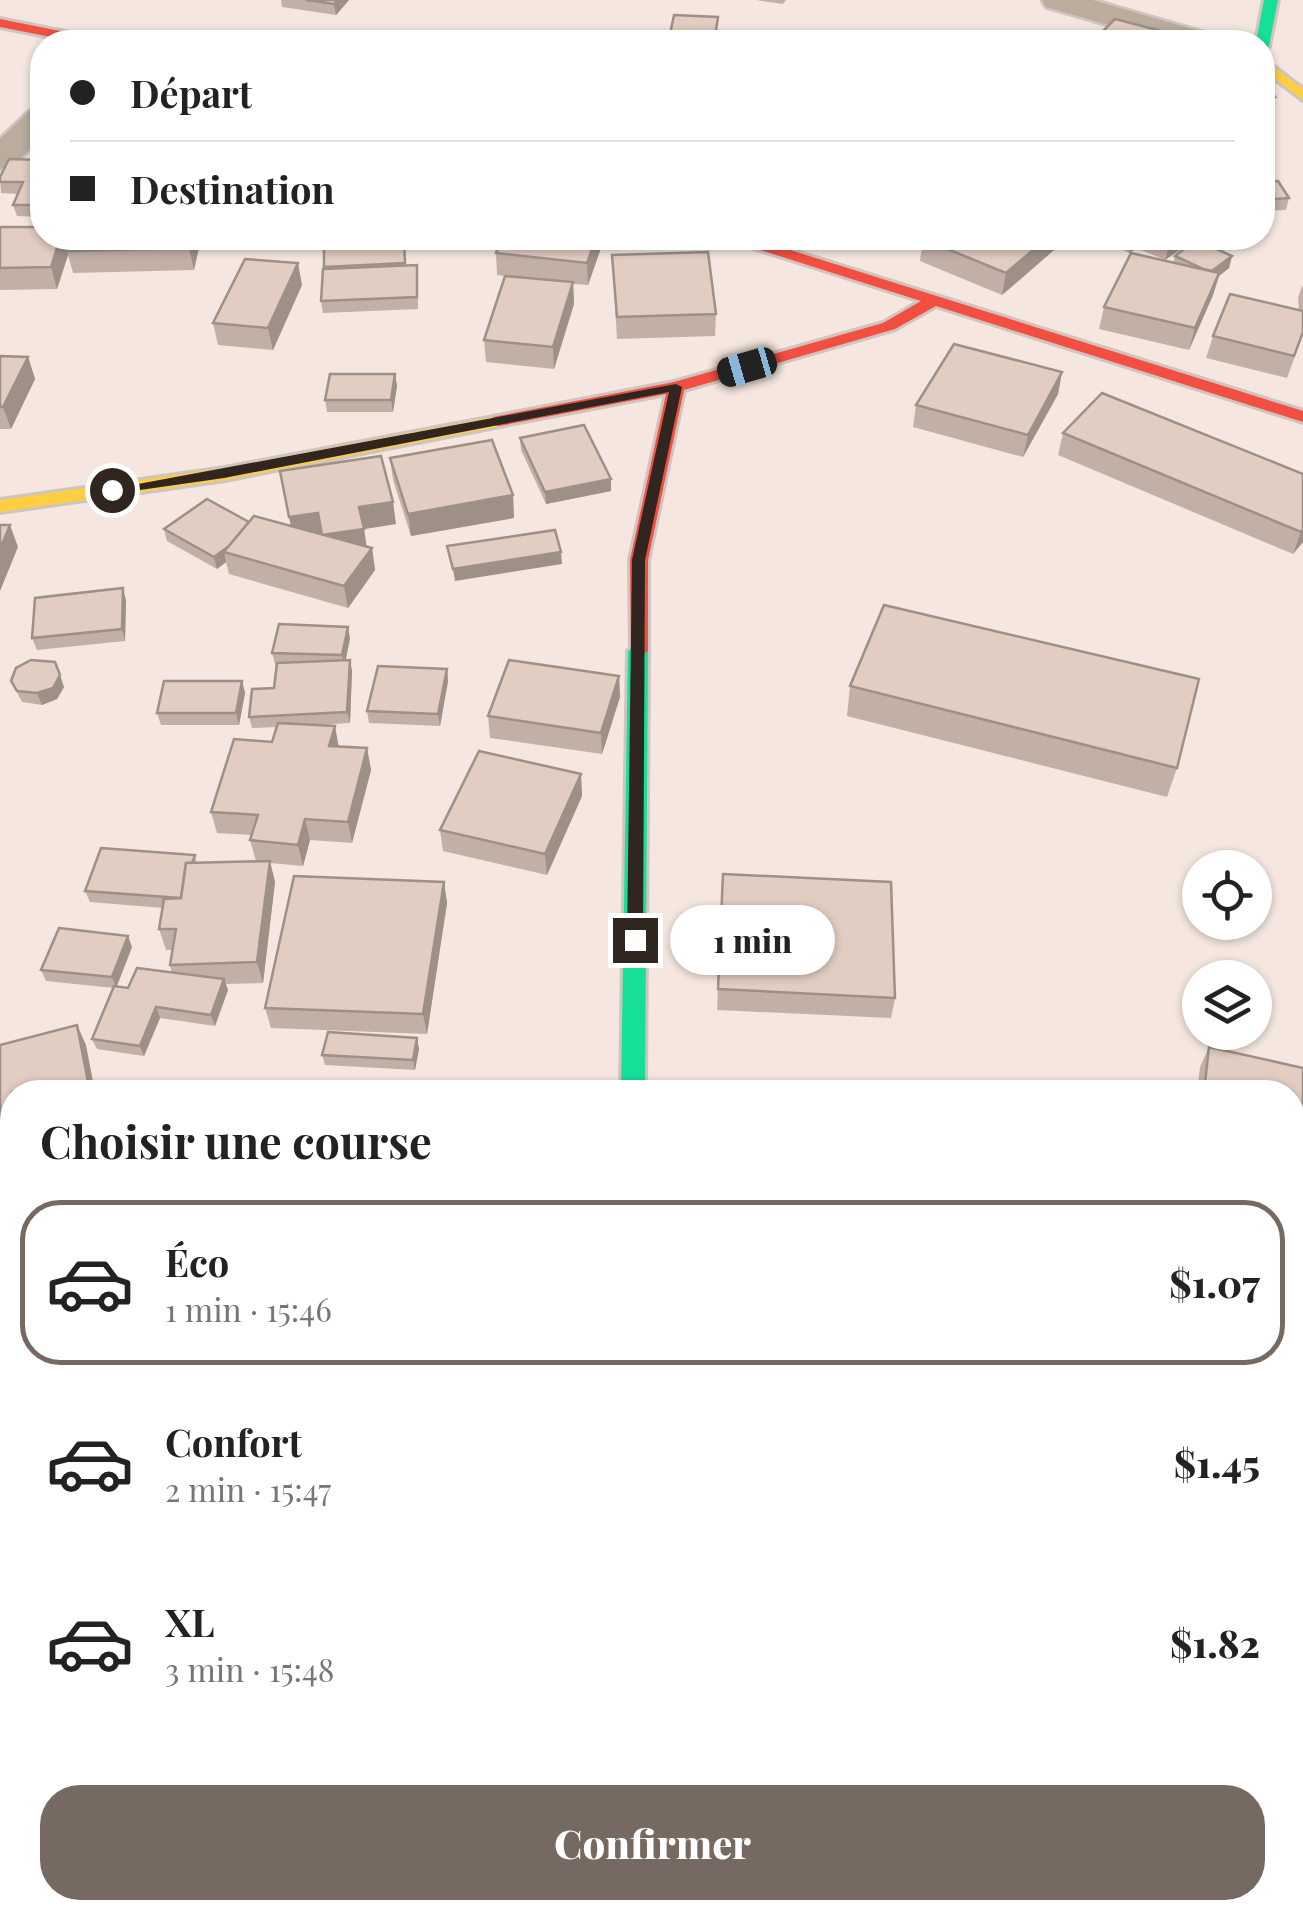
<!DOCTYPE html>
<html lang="fr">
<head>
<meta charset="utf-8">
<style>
	body { margin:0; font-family:"Playfair Display",serif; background:#f2f2f2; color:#222; height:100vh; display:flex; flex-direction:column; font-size:38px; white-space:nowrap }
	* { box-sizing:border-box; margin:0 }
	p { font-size:32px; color:#767676 }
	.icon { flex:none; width:55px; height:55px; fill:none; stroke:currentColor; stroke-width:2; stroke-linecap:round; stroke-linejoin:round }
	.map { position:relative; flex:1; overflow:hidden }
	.drawer { position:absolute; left:0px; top:1080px; width:1305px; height:840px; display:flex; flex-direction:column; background:#fff; border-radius:40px 40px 0 0; box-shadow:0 2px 8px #0004 }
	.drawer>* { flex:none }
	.banner { position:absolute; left:30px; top:30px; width:1245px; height:220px; border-radius:40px; box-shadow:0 2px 8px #0004; display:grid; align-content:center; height:220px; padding:0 40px; background:#fff }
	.buttons { position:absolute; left:1182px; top:850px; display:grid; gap:20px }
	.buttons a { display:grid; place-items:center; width:90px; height:90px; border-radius:50%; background:#fff; box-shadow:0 2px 8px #0004; font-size:50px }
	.end { position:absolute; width:45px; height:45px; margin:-22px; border:12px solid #30251f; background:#fff; box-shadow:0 0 0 5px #fff }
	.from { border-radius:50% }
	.bubble { position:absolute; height:70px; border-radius:35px; background:#fff; box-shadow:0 2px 8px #0004; font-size:32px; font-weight:800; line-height:70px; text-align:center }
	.car { position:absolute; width:30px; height:60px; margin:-30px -15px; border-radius:12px; box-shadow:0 0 8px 2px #0007; background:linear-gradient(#222 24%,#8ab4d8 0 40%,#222 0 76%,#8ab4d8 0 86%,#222 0) }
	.banner b { display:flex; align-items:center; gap:35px; height:95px; font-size:38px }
	.banner b+b { border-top:2px solid #e0e0e0 }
	.banner i { width:25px; height:25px; background:#222 }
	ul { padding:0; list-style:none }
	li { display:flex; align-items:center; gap:30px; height:165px; margin:0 20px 15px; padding:0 20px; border:5px solid transparent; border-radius:40px }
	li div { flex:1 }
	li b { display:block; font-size:38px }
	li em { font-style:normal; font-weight:800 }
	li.selected { border-color:#756962 }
	li>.icon { width:90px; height:90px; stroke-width:1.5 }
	h2 { padding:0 40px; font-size:45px; line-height:120px }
	.cta { display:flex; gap:20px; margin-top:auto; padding:20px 40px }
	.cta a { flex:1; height:115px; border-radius:40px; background:#756962; color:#fff; font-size:40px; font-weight:800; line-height:115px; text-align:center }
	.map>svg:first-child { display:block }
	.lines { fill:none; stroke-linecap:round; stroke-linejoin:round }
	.street-casing { stroke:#d0c5be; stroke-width:5 }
	.fast-casing { stroke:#d0c5be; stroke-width:6 }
	.slow-casing { stroke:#d0c5be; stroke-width:6 }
	.jam-casing { stroke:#d0c5be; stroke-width:6 }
	.street { fill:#baad9e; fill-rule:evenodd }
	.fast { fill:#16e098; fill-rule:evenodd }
	.slow { fill:#ffcf43; fill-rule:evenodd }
	.jam { fill:#f24e42; fill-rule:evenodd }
	.wall { fill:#c2b0a6 }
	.shaded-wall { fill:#9e9087 }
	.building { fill:#e1cdc1; stroke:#9e9087; stroke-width:2.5 }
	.route { fill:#30251f }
</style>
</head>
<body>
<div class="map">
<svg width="1303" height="1920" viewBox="0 0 1303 1920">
	<rect width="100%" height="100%" fill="#f5e7df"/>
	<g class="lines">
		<!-- street casing -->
		<g class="street-casing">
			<g id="street">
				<path d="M 1042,0 L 1093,0 L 1213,35 L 1218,42 L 1167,42 L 1046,7 Z"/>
				<path d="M 42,108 L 42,138 L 13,166 L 0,169 L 0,139 L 29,111 Z"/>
				<path d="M 12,1329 L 12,1389 L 0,1391 L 0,1331 Z"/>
			</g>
		</g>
		<!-- fast casing -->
		<g class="fast-casing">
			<g id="fast">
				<path d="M 1264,0 L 1278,0 L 1269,46 L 1262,50 L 1262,42 L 1256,42 Z"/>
				<path d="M 638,644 L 648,651 L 645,1092 L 621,1092 L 628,651 Z"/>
			</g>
		</g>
		<!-- slow casing -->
		<g class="slow-casing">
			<g id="slow">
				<path d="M 1262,58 L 1303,89 L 1303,100 L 1262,69 Z"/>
				<path d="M 499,416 L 505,417 L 505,425 L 225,480 L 0,512 L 0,500 L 225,468 Z"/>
			</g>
		</g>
		<!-- jam casing -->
		<g class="jam-casing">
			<g id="jam">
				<path d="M 0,19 L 95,38 L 102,42 L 77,42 L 0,27 Z"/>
				<path d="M 731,238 L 752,238 L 1303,411 L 1303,422 L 936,306 L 895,329 L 684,390 L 648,560 L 648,651 L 638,658 L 631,656 L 630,560 L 666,394 L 499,426 L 493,425 L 493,417 L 674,382 L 883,323 L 921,301 L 732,241 Z"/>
			</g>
		</g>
		<!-- street -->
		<use href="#street" class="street"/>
		<!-- fast -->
		<use href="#fast" class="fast"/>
		<!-- slow -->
		<use href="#slow" class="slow"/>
		<!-- jam -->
		<use href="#jam" class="jam"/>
	</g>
	<!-- wall -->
	<g class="wall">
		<path d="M 281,0 L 349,0 L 336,15 L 282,7 Z"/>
		<path d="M 756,0 L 786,0 L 783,4 Z"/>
		<path d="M 1262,74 L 1275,97 L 1272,108 L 1262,109 Z"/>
		<path d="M 42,160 L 42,217 L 17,216 L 13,205 L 18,194 L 1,193 L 0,177 Z"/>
		<path d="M 1262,182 L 1289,198 L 1286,210 L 1262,211 Z"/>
		<path d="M 0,227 L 42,238 L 67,238 L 69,244 L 71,238 L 201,238 L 194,270 L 73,273 L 68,255 L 57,289 L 0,290 Z"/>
		<path d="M 336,238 L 384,238 L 384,242 L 405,252 L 406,265 L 418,277 L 418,309 L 323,313 L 321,301 L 324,244 L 336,244 Z"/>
		<path d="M 1101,238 L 1194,238 L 1193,241 L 1165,260 L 1141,250 L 1142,245 L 1129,253 Z"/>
		<path d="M 923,239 L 1054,250 L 1002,295 L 920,261 Z"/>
		<path d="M 601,248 L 588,285 L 573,284 L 574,304 L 554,369 L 486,362 L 484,340 L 505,276 L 497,275 L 496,253 Z"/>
		<path d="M 612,255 L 716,314 L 715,336 L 617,339 Z"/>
		<path d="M 1175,256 L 1232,256 L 1229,268 L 1219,276 L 1213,295 L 1189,350 L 1099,329 L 1104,307 L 1173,263 Z"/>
		<path d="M 302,285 L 273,350 L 218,345 L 213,323 Z"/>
		<path d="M 1302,286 L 1303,287 L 1303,334 L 1287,378 L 1206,358 L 1213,336 L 1299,310 L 1298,298 Z"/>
		<path d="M 0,356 L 28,357 L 35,379 L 11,429 L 0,429 Z"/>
		<path d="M 1062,372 L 1058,394 L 1023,457 L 913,427 L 916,405 Z"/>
		<path d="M 395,374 L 397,386 L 393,412 L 327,412 L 325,400 Z"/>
		<path d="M 1063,433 L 1303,474 L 1303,542 L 1293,554 L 1058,455 Z"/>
		<path d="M 520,438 L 611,491 L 546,504 L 521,450 Z"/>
		<path d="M 390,458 L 513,495 L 514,518 L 411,536 L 393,480 Z"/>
		<path d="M 280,471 L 396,524 L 364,529 L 367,547 L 372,548 L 375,570 L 348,608 L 229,574 L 226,562 L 217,569 L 167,541 L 164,529 L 291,526 Z"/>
		<path d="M 126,600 L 125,641 L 37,650 L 32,638 Z"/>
		<path d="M 350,638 L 346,660 L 350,660 L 352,671 L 350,723 L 318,725 L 339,747 L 367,748 L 371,770 L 352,843 L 310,840 L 303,866 L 270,863 L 275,882 L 263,983 L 226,984 L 228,990 L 215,1026 L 160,1018 L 144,1056 L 97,1049 L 92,1039 L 114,988 L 46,981 L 41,970 L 132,947 L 117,986 L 128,988 L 172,973 L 170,965 L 172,950 L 166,950 L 159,929 L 163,908 L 90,902 L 85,891 L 195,855 L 197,863 L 256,861 L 250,840 L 252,835 L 217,833 L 211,812 L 272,742 L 276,727 L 252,728 L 249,717 L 274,688 L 277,665 L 275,664 L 272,653 Z"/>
		<path d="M 447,669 L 448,681 L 440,726 L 369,723 L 367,711 Z"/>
		<path d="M 619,676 L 620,697 L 602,754 L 490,738 L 488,716 Z"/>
		<path d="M 11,681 L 64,687 L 57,699 L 42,705 L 22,702 Z"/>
		<path d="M 242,681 L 245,693 L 239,725 L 161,725 L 157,713 Z"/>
		<path d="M 850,686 L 1177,768 L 1167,797 L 847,716 Z"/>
		<path d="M 581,774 L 582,796 L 547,875 L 443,851 L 440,830 Z"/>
		<path d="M 723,874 L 895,998 L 891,1018 L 717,1010 Z"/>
		<path d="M 444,882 L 447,903 L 427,1034 L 271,1028 L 265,1008 Z"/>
		<path d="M 417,1038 L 419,1049 L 415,1070 L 325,1065 L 322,1055 Z"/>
		<path d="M 1209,1047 L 1303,1068 L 1303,1182 L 1292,1180 L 1292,1092 L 1197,1092 L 1200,1067 Z"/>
		<path d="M 1292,1603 L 1303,1604 L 1303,1775 L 1292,1773 Z"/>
	</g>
	<!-- shaded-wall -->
	<g class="shaded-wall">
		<path d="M 338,0 L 349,0 L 336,15 L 334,4 Z"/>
		<path d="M 60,238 L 67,238 L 70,248 L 67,251 L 68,255 L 57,289 L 51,267 Z"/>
		<path d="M 191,238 L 201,238 L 194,270 L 189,248 Z"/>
		<path d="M 596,238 L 601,238 L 601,248 L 588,285 L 587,263 Z"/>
		<path d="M 1047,238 L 1056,238 L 1054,250 L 1002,295 L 1006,273 Z"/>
		<path d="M 1133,238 L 1157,238 L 1144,238 L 1142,245 L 1129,253 Z"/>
		<path d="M 1184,238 L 1194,238 L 1193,241 L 1165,260 L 1168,249 Z"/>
		<path d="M 1232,256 L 1229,268 L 1219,276 L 1213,295 L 1189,350 L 1210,273 Z"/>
		<path d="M 298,263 L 302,285 L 273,350 L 268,328 Z"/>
		<path d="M 573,282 L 574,304 L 554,369 L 553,347 Z"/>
		<path d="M 28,357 L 35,379 L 11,429 L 3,407 Z"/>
		<path d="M 1062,372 L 1058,394 L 1023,457 L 1028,435 Z"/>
		<path d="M 395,374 L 397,386 L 393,412 L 391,400 Z"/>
		<path d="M 611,479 L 611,491 L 546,504 L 545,492 Z"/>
		<path d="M 513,495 L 514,518 L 411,536 L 408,514 Z"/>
		<path d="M 393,502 L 396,524 L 364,529 L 367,551 L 322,535 L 359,507 Z"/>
		<path d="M 318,513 L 322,535 L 294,539 L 289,517 Z"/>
		<path d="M 10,525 L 18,547 L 0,591 L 0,549 Z"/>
		<path d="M 256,526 L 224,552 L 226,562 L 217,569 L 214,557 Z"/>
		<path d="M 1303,530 L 1303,542 L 1293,554 L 1301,532 Z"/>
		<path d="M 372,548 L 375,570 L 348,608 L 344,586 Z"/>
		<path d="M 561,552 L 562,564 L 455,581 L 453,569 Z"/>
		<path d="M 123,588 L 126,600 L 125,641 L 122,629 Z"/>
		<path d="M 348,627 L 350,638 L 344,667 L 342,655 Z"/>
		<path d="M 350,660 L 352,671 L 350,723 L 347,712 Z"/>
		<path d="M 447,669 L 448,681 L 440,726 L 438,714 Z"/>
		<path d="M 60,675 L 64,687 L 57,699 L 42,705 L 37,693 Z"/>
		<path d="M 619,676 L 620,697 L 602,754 L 601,733 Z"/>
		<path d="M 242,681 L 245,693 L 239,725 L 236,713 Z"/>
		<path d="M 335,726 L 339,748 L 329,746 Z"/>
		<path d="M 367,748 L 371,770 L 352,843 L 348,822 Z"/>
		<path d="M 581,774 L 582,796 L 547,875 L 545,854 Z"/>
		<path d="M 305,819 L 310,840 L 303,866 L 298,845 Z"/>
		<path d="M 270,861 L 275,882 L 263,983 L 257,962 Z"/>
		<path d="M 444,882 L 447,903 L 427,1034 L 423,1014 Z"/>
		<path d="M 128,936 L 132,947 L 116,988 L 112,977 Z"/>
		<path d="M 224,979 L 228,990 L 215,1026 L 211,1015 Z"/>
		<path d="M 156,1007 L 160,1018 L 144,1056 L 140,1046 Z"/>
		<path d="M 77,1025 L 86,1045 L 95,1092 L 90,1092 Z"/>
		<path d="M 417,1038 L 419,1049 L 415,1070 L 413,1060 Z"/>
		<path d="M 12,1185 L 12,1206 L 0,1210 L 0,1188 Z"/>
		<path d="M 9,1460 L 12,1465 L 12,1521 L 4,1568 L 0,1563 L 0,1508 Z"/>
	</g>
	<!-- building -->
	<g class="building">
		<path d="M 306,0 L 338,0 L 334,4 Z"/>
		<path d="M 674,15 L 718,17 L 715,37 L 686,35 L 685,40 L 669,39 Z"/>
		<path d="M 1115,19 L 1188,38 L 1185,42 L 1102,42 L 1094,40 Z"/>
		<path d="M 686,35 L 778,41 L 684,42 Z"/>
		<path d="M 1262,74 L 1275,97 L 1262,97 Z"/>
		<path d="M 9,159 L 42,160 L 42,205 L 13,205 L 23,182 L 0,182 L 0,177 Z"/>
		<path d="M 1278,181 L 1289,198 L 1262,200 L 1262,182 Z"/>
		<path d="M 0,227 L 42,227 L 42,238 L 60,238 L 51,267 L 0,268 Z"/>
		<path d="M 71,238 L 191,238 L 189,248 L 67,251 Z"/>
		<path d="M 336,238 L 382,238 L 382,242 L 404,240 L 405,263 L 324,267 L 324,244 L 336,244 Z"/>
		<path d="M 502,238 L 596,238 L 587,263 L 496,253 Z"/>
		<path d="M 925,238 L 1047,238 L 1006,273 L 923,239 Z"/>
		<path d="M 1144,238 L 1184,238 L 1168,249 Z"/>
		<path d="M 1196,240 L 1232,256 L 1212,271 L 1203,269 L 1175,256 Z"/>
		<path d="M 708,252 L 716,314 L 617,317 L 612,255 Z"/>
		<path d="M 1131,253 L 1219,273 L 1195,328 L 1104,307 Z"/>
		<path d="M 245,259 L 298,263 L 268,328 L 213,323 Z"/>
		<path d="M 417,265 L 417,297 L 321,301 L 323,269 Z"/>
		<path d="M 505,276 L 573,282 L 553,347 L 484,340 Z"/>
		<path d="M 1230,294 L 1303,311 L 1303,332 L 1294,356 L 1213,336 Z"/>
		<path d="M 954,344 L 1062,372 L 1028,435 L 916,405 Z"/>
		<path d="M 0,356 L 28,357 L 3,407 L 0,407 Z"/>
		<path d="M 330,374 L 395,374 L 391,400 L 325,400 Z"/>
		<path d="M 1102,393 L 1303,474 L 1303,530 L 1301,532 L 1063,433 Z"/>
		<path d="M 584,425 L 611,479 L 545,492 L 520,438 Z"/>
		<path d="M 492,440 L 513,495 L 408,514 L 390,458 Z"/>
		<path d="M 381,456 L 393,502 L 359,507 L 364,529 L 322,535 L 318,513 L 289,517 L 280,471 Z"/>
		<path d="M 207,499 L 249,522 L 229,546 L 214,557 L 164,529 Z"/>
		<path d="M 254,516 L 372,548 L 344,586 L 224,552 Z"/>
		<path d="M 0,525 L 10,525 L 0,549 Z"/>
		<path d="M 555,530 L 561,552 L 453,569 L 447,546 Z"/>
		<path d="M 123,588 L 122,629 L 32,638 L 35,598 Z"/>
		<path d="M 884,605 L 1199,679 L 1177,768 L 850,686 Z"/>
		<path d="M 279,624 L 348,627 L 342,655 L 272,653 Z"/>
		<path d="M 31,660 L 55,662 L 60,675 L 53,688 L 37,693 L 17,691 L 11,681 L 16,668 Z"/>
		<path d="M 350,660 L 347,712 L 249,717 L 252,689 L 274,688 L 277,663 Z"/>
		<path d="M 509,660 L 619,676 L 601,733 L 488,716 Z"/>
		<path d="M 378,666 L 447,669 L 438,714 L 367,711 Z"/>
		<path d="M 164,681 L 242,681 L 236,713 L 157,713 Z"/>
		<path d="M 278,723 L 335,726 L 329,746 L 367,748 L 348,822 L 305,819 L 298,845 L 250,840 L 258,815 L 211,812 L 234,739 L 272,742 Z"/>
		<path d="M 479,751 L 581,774 L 545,854 L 440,830 Z"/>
		<path d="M 101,848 L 195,855 L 192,863 L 186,863 L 181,898 L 85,891 Z"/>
		<path d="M 270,861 L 257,962 L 170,965 L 176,929 L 159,929 L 164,899 L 181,898 L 186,863 Z"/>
		<path d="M 723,874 L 891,882 L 895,998 L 718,989 Z"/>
		<path d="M 294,876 L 444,882 L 423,1014 L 265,1008 Z"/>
		<path d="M 59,928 L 128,936 L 112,977 L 41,970 Z"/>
		<path d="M 137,968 L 224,979 L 211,1015 L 156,1007 L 140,1046 L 92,1039 L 114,986 L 128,988 Z"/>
		<path d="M 77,1025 L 90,1092 L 12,1092 L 12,1185 L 0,1188 L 0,1045 Z"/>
		<path d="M 328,1032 L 417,1038 L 413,1060 L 322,1055 Z"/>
		<path d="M 1209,1047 L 1303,1068 L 1303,1161 L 1292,1158 L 1292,1092 L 1204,1092 Z"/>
		<path d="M 420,1082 L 421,1092 L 330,1092 Z"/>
		<path d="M 0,1460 L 9,1460 L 0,1508 Z"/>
		<path d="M 1292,1603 L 1303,1604 L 1303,1757 L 1302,1757 Z"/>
	</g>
	<!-- route -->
	<path class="route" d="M 676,384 L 682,387 L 645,560 L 643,940 L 635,947 L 627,940 L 632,560 L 669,392 L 224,478 L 112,494 L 106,490 Z"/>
</svg>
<div class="buttons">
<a><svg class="icon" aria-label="locate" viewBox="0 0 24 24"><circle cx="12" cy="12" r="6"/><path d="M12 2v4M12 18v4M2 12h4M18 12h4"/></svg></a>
<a><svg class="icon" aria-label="layers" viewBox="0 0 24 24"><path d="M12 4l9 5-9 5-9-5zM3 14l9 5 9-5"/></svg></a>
</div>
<i class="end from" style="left:112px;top:490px"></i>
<i class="end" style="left:635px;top:940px"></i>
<div class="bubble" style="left:670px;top:905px;width:165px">1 min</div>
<i class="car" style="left:747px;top:367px;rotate:254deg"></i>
<div class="banner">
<b><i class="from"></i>Départ</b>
<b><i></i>Destination</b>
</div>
<section class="drawer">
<h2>Choisir une course</h2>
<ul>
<li class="selected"><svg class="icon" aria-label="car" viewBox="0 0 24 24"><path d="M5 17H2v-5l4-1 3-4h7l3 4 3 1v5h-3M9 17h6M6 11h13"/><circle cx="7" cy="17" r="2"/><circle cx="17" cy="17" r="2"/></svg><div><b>Éco</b><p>1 min · 15:46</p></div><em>$1.07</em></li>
<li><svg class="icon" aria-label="car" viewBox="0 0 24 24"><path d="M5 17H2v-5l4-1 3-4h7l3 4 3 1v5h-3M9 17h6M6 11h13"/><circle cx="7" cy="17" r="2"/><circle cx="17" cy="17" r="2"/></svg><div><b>Confort</b><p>2 min · 15:47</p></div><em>$1.45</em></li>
<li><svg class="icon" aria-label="car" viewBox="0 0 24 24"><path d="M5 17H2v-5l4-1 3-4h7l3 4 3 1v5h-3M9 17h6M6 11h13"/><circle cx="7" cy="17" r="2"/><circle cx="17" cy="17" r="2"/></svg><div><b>XL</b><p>3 min · 15:48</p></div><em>$1.82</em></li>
</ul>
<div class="cta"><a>Confirmer</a></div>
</section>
</div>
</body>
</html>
